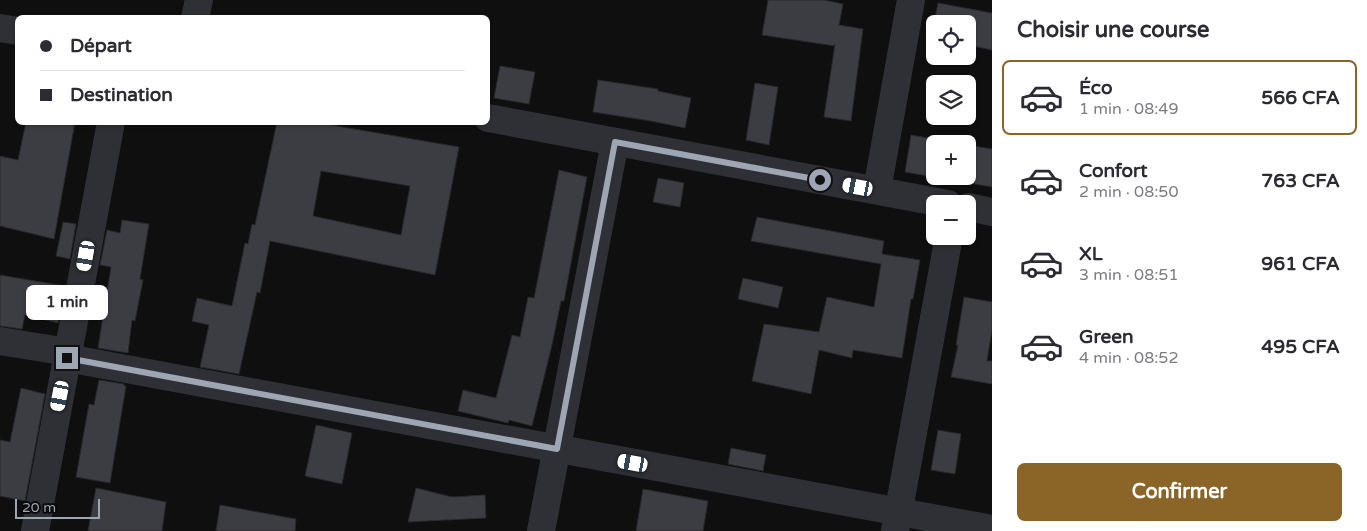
<!DOCTYPE html>
<html lang="fr">
<head>
<meta charset="utf-8">
<style>
	body { margin:0; font-family:"Varela Round",sans-serif; background:#f7f7f7; color:#2b2b33; height:100vh; display:flex; flex-direction:column; font-size:19px; white-space:nowrap }
	* { box-sizing:border-box; margin:0 }
	p { font-size:16px; color:#7c7c81 }
	.icon { flex:none; width:28px; height:28px; fill:none; stroke:currentColor; stroke-width:2; stroke-linecap:round; stroke-linejoin:round }
	.map { position:relative; flex:1; overflow:hidden }
	.side { display:flex; flex-direction:column; background:#fff; width:375px }
	.side>* { flex:none }
	.hud { position:absolute; left:15px; top:15px; width:475px; height:110px; border-radius:8px; box-shadow:0 1px 4px #0004; display:grid; align-content:center; height:110px; padding:0 25px; background:#fff }
	.fabs { position:absolute; left:926px; top:15px; display:grid; gap:10px }
	.fabs a { display:grid; place-items:center; width:50px; height:50px; border-radius:8px; background:#fff; box-shadow:0 1px 4px #0004; font-size:25px }
	.scale { position:absolute; left:15px; bottom:12px; width:85px; box-sizing:border-box; padding-left:5px; border:2px solid #9ea5b3; border-top:0; font-size:14px; line-height:18px; white-space:nowrap; color:#9ea5b3; -webkit-text-stroke:4px #0a0a0b; paint-order:stroke }
	.end { position:absolute; width:22px; height:22px; margin:-11px; border:6px solid #9ea5b3; background:#111; box-shadow:0 0 0 2px #111 }
	.from { border-radius:50% }
	.bubble { position:absolute; height:35px; border-radius:8px; background:#fff; box-shadow:0 1px 4px #0004; font-size:16px; font-weight:800; line-height:35px; text-align:center }
	.car { position:absolute; width:15px; height:30px; margin:-15px -8px; border-radius:6px; box-shadow:0 0 4px 1px #0007; background:linear-gradient(#fff 24%,#345 0 40%,#fff 0 76%,#345 0 86%,#fff 0) }
	.hud b { display:flex; align-items:center; gap:18px; height:48px; font-size:19px }
	.hud b+b { border-top:1px solid #e1e1e2 }
	.hud i { width:12px; height:12px; background:#2b2b33 }
	ul { padding:0; list-style:none }
	li { display:flex; align-items:center; gap:15px; height:75px; margin:0 10px 8px; padding:0 15px; border:2px solid transparent; border-radius:8px }
	li div { flex:1 }
	li b { display:block; font-size:19px }
	li em { font-style:normal; font-weight:800 }
	li.current { border-color:#8a6527 }
	li>.icon { width:45px; height:45px; stroke-width:1.5 }
	h2 { padding:0 25px; font-size:22px; line-height:60px }
	.cta { display:flex; gap:10px; margin-top:auto; padding:10px 25px }
	.cta a { flex:1; height:58px; border-radius:8px; background:#8a6527; color:#fff; font-size:20px; font-weight:800; line-height:58px; text-align:center }
	main { display:flex; flex:1; min-height:0 }
	.map>svg:first-child { display:block }
	.building { fill:#3c3d43; stroke:#28282c; fill-rule:evenodd }
	.lines { fill:none; stroke-linecap:round; stroke-linejoin:round }
	.minor { stroke:#2f3035; stroke-width:28 }
	.route { stroke:#9ea5b3; stroke-width:6 }
</style>
</head>
<body>
<main>
<div class="map">
<svg width="992" height="531" viewBox="0 0 992 531">
	<rect width="100%" height="100%" fill="#0f0f10"/>
	<!-- building -->
	<g class="building">
		<path d="M 768,0 L 824,0 L 843,4 L 839,25 L 863,29 L 851,121 L 824,117 L 835,44 L 835,46 L 762,35 Z"/>
		<path d="M 938,3 L 992,13 L 992,50 L 968,45 L 968,24 L 935,24 L 935,39 L 931,38 Z"/>
		<path d="M 500,66 L 535,72 L 529,104 L 494,98 Z"/>
		<path d="M 598,80 L 658,89 L 658,91 L 691,98 L 685,128 L 651,121 L 593,112 Z"/>
		<path d="M 755,83 L 778,87 L 769,145 L 746,140 Z"/>
		<path d="M 26,122 L 75,122 L 54,239 L 0,226 L 0,156 L 18,160 Z"/>
		<path d="M 277,122 L 314,122 L 459,147 L 435,275 L 270,241 L 260,293 L 257,292 L 239,374 L 200,367 L 209,325 L 192,321 L 197,298 L 232,306 L 245,243 L 248,244 L 252,224 L 255,225 ZM 321,171 L 410,186 L 401,235 L 313,216 Z"/>
		<path d="M 911,135 L 963,144 L 935,144 L 935,176 L 968,176 L 968,145 L 992,149 L 992,187 L 905,172 Z"/>
		<path d="M 559,170 L 587,177 L 564,301 L 561,301 L 552,345 L 532,426 L 509,420 L 508,423 L 458,411 L 463,390 L 496,398 L 512,335 L 520,337 L 528,297 L 534,298 Z"/>
		<path d="M 658,178 L 684,183 L 680,207 L 653,202 Z"/>
		<path d="M 757,217 L 884,241 L 882,254 L 920,260 L 913,299 L 911,299 L 902,358 L 853,350 L 852,358 L 819,350 L 811,394 L 752,381 L 764,324 L 819,332 L 827,297 L 874,307 L 881,264 L 751,241 Z"/>
		<path d="M 122,220 L 149,224 L 140,279 L 143,280 L 135,321 L 132,320 L 128,353 L 98,348 L 111,267 L 100,265 L 107,230 L 120,233 Z"/>
		<path d="M 63,222 L 76,224 L 70,259 L 56,256 Z"/>
		<path d="M 0,275 L 65,286 L 58,323 L 25,315 L 22,329 L 0,326 Z"/>
		<path d="M 743,278 L 783,287 L 778,308 L 738,299 Z"/>
		<path d="M 964,297 L 992,302 L 992,330 L 987,361 L 992,361 L 992,384 L 951,377 L 958,345 L 956,345 Z"/>
		<path d="M 99,380 L 124,384 L 124,386 L 126,386 L 110,483 L 76,477 L 89,404 L 94,405 Z"/>
		<path d="M 21,388 L 45,394 L 25,501 L 0,496 L 0,440 L 10,442 Z"/>
		<path d="M 316,425 L 352,433 L 342,484 L 305,476 Z"/>
		<path d="M 938,430 L 961,434 L 955,474 L 931,470 Z"/>
		<path d="M 731,448 L 766,455 L 763,471 L 728,464 Z"/>
		<path d="M 96,488 L 166,502 L 162,531 L 88,531 Z"/>
		<path d="M 416,488 L 452,497 L 485,495 L 486,518 L 408,522 Z"/>
		<path d="M 643,489 L 708,501 L 703,531 L 636,531 Z"/>
		<path d="M 220,505 L 296,519 L 295,531 L 216,531 Z"/>
	</g>
	<g class="lines">
		<!-- minor -->
		<g class="minor">
			<path d="M 195,18 L 199,0"/>
			<path d="M 0,28 L 18,31"/>
			<path d="M 488,118 L 948,204"/>
			<path d="M 877,190 L 911,0"/>
			<path d="M 968,207 L 992,212"/>
			<path d="M 0,341 L 68,352"/>
			<path d="M 67,358 L 992,529"/>
			<path d="M 35,531 L 111,122"/>
			<path d="M 541,531 L 615,142"/>
			<path d="M 895,531 L 949,236"/>
		</g>
	</g>
	<g class="lines">
		<!-- route -->
		<path class="route" d="M 67,358 L 557,449 L 615,142 L 820,180"/>
	</g>
</svg>
<div class="fabs">
<a><svg class="icon" aria-label="locate" viewBox="0 0 24 24"><circle cx="12" cy="12" r="6"/><path d="M12 2v4M12 18v4M2 12h4M18 12h4"/></svg></a>
<a><svg class="icon" aria-label="layers" viewBox="0 0 24 24"><path d="M12 4l9 5-9 5-9-5zM3 14l9 5 9-5"/></svg></a>
<a>+</a>
<a>−</a>
</div>
<div class="scale">20 m</div>
<i class="end from" style="left:820px;top:180px"></i>
<i class="end" style="left:67px;top:358px"></i>
<div class="bubble" style="left:26px;top:285px;width:82px">1 min</div>
<i class="car" style="left:858px;top:187px;rotate:281deg"></i>
<i class="car" style="left:86px;top:256px;rotate:190deg"></i>
<i class="car" style="left:60px;top:396px;rotate:191deg"></i>
<i class="car" style="left:633px;top:463px;rotate:280deg"></i>
<div class="hud">
<b><i class="from"></i>Départ</b>
<b><i></i>Destination</b>
</div>
</div>
<section class="side">
<h2>Choisir une course</h2>
<ul>
<li class="current"><svg class="icon" aria-label="car" viewBox="0 0 24 24"><path d="M5 17H2v-5l4-1 3-4h7l3 4 3 1v5h-3M9 17h6M6 11h13"/><circle cx="7" cy="17" r="2"/><circle cx="17" cy="17" r="2"/></svg><div><b>Éco</b><p>1 min · 08:49</p></div><em>566 CFA</em></li>
<li><svg class="icon" aria-label="car" viewBox="0 0 24 24"><path d="M5 17H2v-5l4-1 3-4h7l3 4 3 1v5h-3M9 17h6M6 11h13"/><circle cx="7" cy="17" r="2"/><circle cx="17" cy="17" r="2"/></svg><div><b>Confort</b><p>2 min · 08:50</p></div><em>763 CFA</em></li>
<li><svg class="icon" aria-label="car" viewBox="0 0 24 24"><path d="M5 17H2v-5l4-1 3-4h7l3 4 3 1v5h-3M9 17h6M6 11h13"/><circle cx="7" cy="17" r="2"/><circle cx="17" cy="17" r="2"/></svg><div><b>XL</b><p>3 min · 08:51</p></div><em>961 CFA</em></li>
<li><svg class="icon" aria-label="car" viewBox="0 0 24 24"><path d="M5 17H2v-5l4-1 3-4h7l3 4 3 1v5h-3M9 17h6M6 11h13"/><circle cx="7" cy="17" r="2"/><circle cx="17" cy="17" r="2"/></svg><div><b>Green</b><p>4 min · 08:52</p></div><em>495 CFA</em></li>
</ul>
<div class="cta"><a>Confirmer</a></div>
</section>
</main>
</body>
</html>
